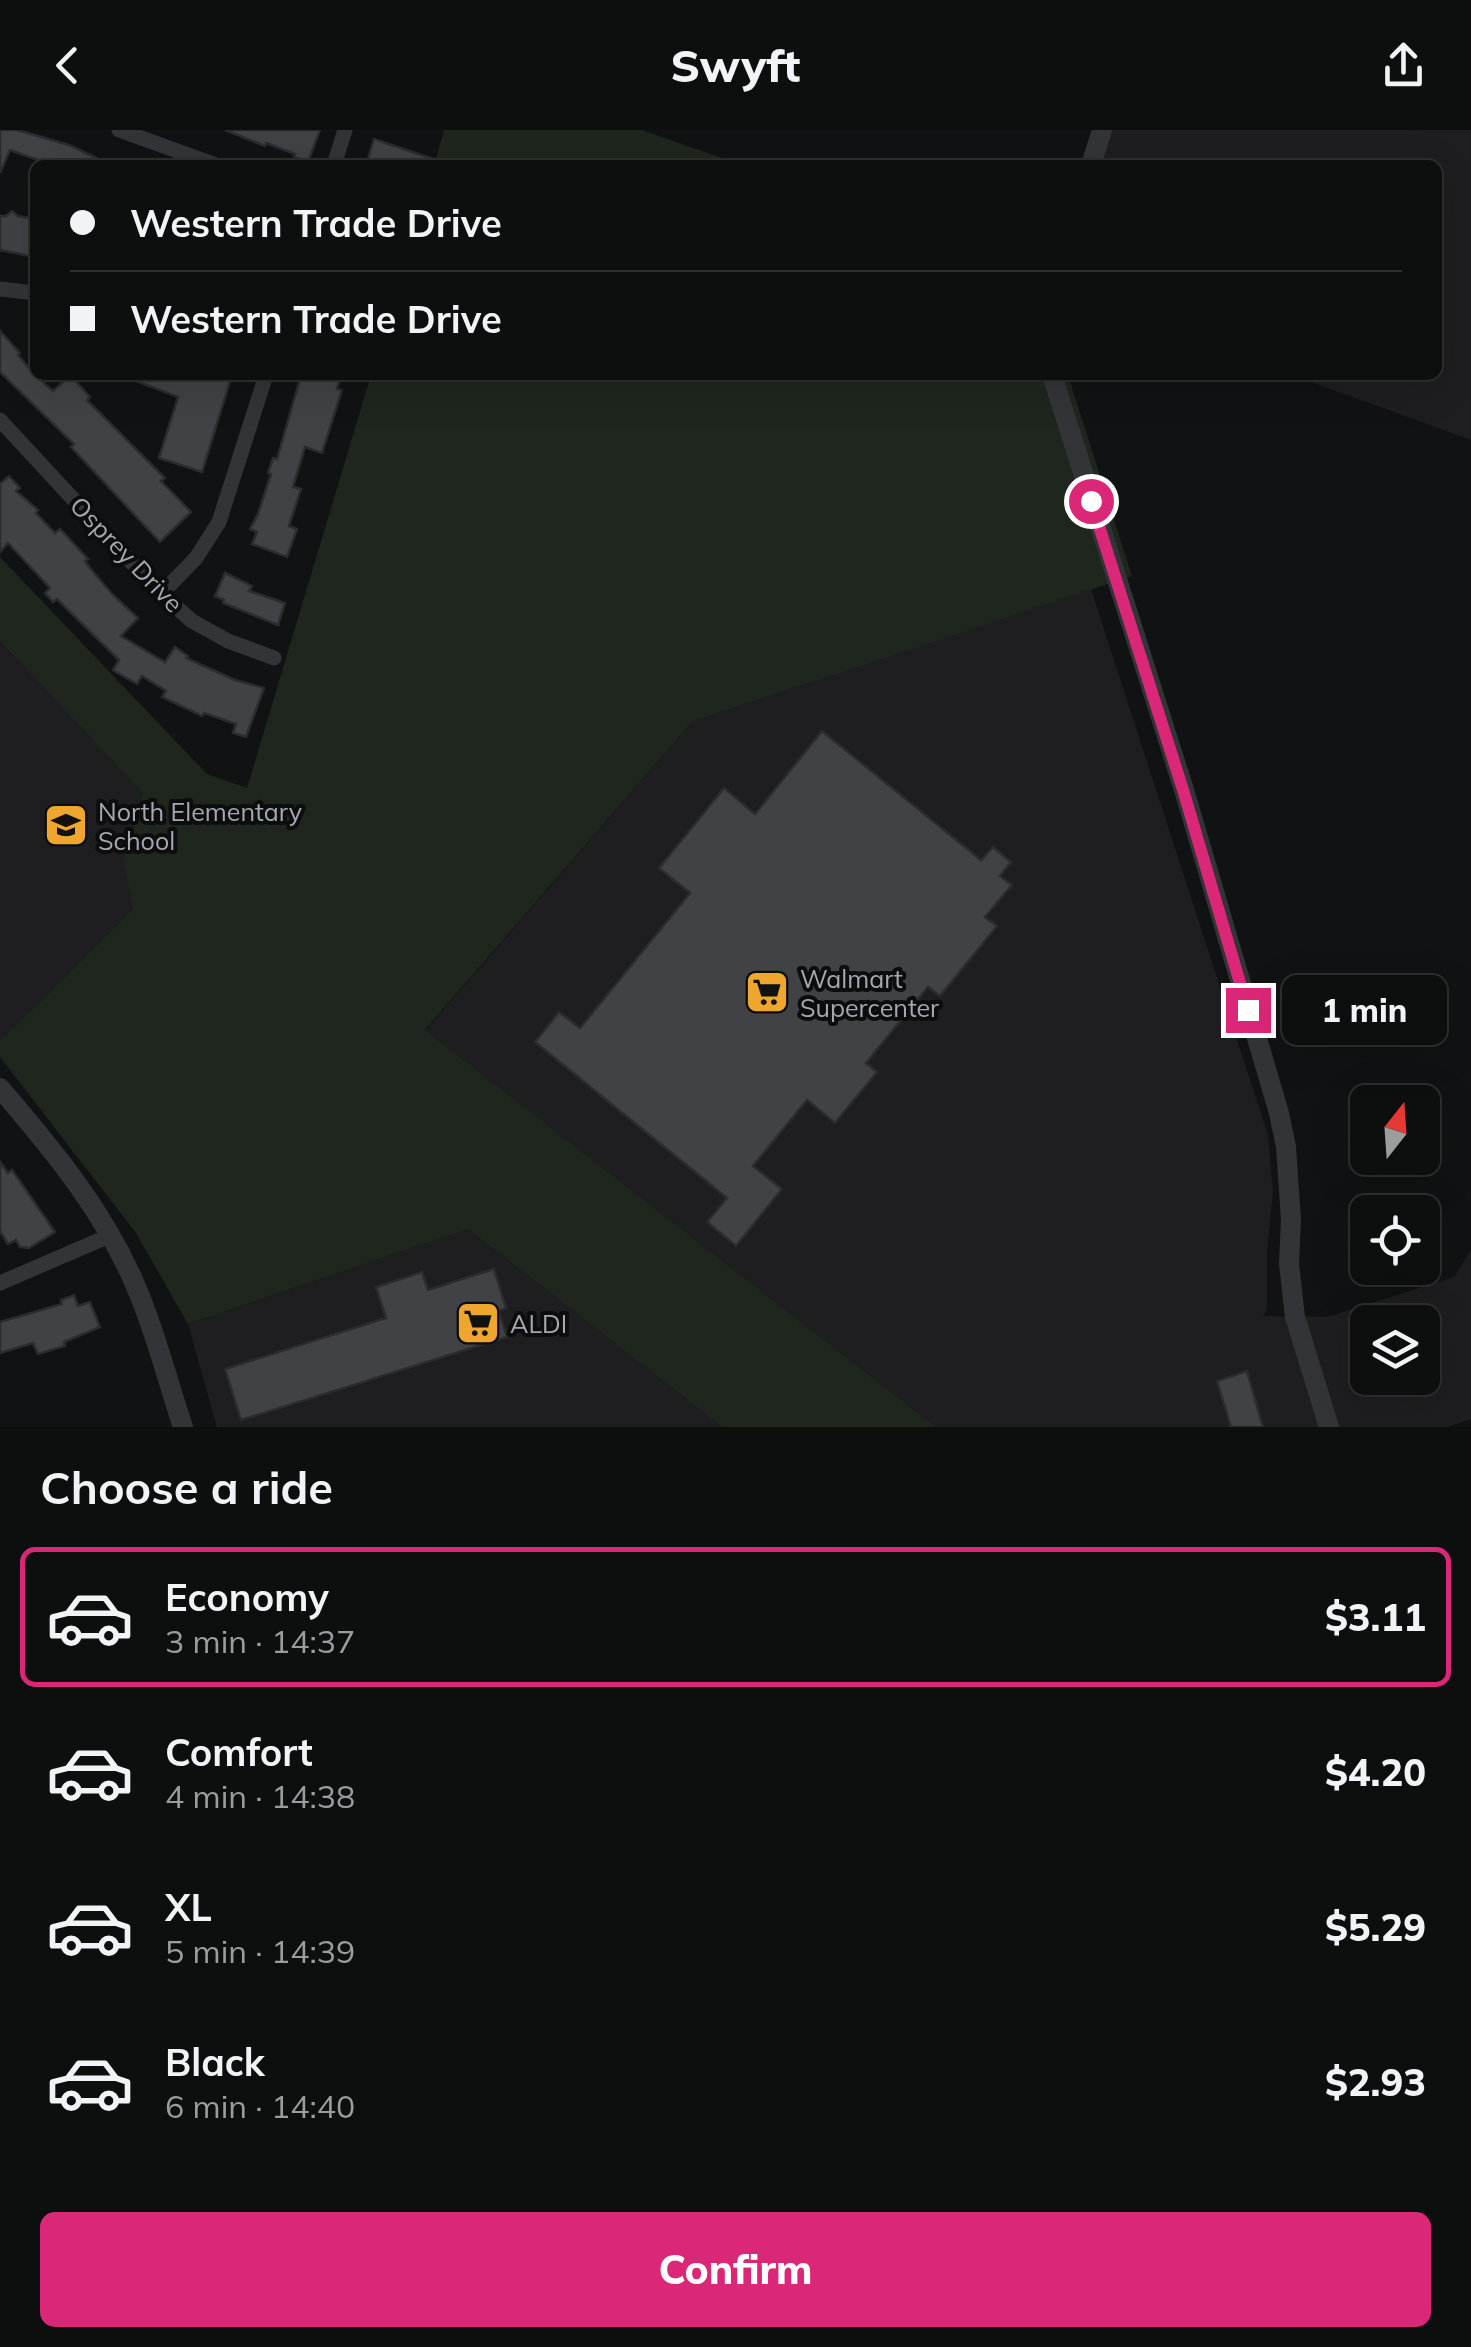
<!DOCTYPE html>
<html lang="en">
<head>
<meta charset="utf-8">
<style>
	body { margin:0; font-family:Mulish,sans-serif; background:#161717; color:#f1f3f6; height:100vh; display:flex; flex-direction:column; font-size:38px; white-space:nowrap }
	* { box-sizing:border-box; margin:0 }
	p { font-size:32px; color:#9a9c9e }
	.icon { flex:none; width:55px; height:55px; fill:none; stroke:currentColor; stroke-width:2; stroke-linecap:round; stroke-linejoin:round }
	.map { position:relative; height:1297px; overflow:hidden }
	.sheet { display:flex; flex-direction:column; background:#0d0e0e; flex:1 }
	.sheet>* { flex:none }
	.top-card { position:absolute; left:30px; top:30px; width:1412px; height:220px; border-radius:15px; box-shadow:0 10px 40px #0002,0 0 0 2px #2d2e2e; display:grid; align-content:center; height:220px; padding:0 40px; background:#0d0e0e }
	.needle { width:65px; rotate:17deg }
	.fabs { position:absolute; left:1350px; top:955px; display:grid; gap:20px }
	.fabs a { display:grid; place-items:center; width:90px; height:90px; border-radius:15px; background:#0d0e0e; box-shadow:0 10px 40px #0002,0 0 0 2px #2d2e2e; font-size:50px }
	.end { position:absolute; width:45px; height:45px; margin:-22px; border:12px solid #db2777; background:#fff; box-shadow:0 0 0 5px #fff }
	.from { border-radius:50% }
	.bubble { position:absolute; height:70px; border-radius:15px; background:#0d0e0e; box-shadow:0 10px 40px #0002,0 0 0 2px #2d2e2e; font-size:32px; font-weight:800; line-height:70px; text-align:center }
	.top-card b { display:flex; align-items:center; gap:35px; height:95px; font-size:38px }
	.top-card b+b { border-top:2px solid #2d2e2e }
	.top-card i { width:25px; height:25px; background:#f1f3f6 }
	ul { padding:0; list-style:none }
	li { display:flex; align-items:center; gap:30px; height:140px; margin:0 20px 15px; padding:0 20px; border:5px solid transparent; border-radius:15px }
	li div { flex:1 }
	li b { display:block; font-size:38px }
	li em { font-style:normal; font-weight:800 }
	li.active { border-color:#db2777 }
	li>.icon { width:90px; height:90px; stroke-width:1.5 }
	h2 { padding:0 40px; font-size:45px; line-height:120px }
	.button { display:flex; gap:20px; margin-top:auto; padding:20px 40px }
	.button a { flex:1; height:115px; border-radius:15px; background:#db2777; color:#fff; font-size:40px; font-weight:800; line-height:115px; text-align:center }
	header { display:flex; justify-content:space-between; align-items:center; height:130px; padding:0 40px; background:#0d0e0e; font-size:45px; font-weight:800 }
	.map>svg:first-child { display:block }
	.built { fill:#1e1e20; fill-rule:evenodd }
	.green { fill:#1e261e }
	.building { fill:#404246; stroke:#2b2c2f; stroke-width:2.5 }
	.lines { fill:none; stroke-linecap:round; stroke-linejoin:round }
	.minor { stroke:#333438; stroke-width:15 }
	.tertiary { stroke:#333438; stroke-width:20 }
	.route { stroke:#db2777; stroke-width:12 }
	.labels { text-anchor:middle; dominant-baseline:central; stroke-width:8; stroke-linejoin:round; paint-order:stroke }
	.street-label { font-size:25px; fill:#a3a9b3; stroke:#0d0d0e }
	.poi-label { font-size:25px; fill:#a3a9b3; stroke:#0d0d0e; text-anchor:start }
</style>
</head>
<body>
<header><svg class="icon" aria-label="back" viewBox="0 0 24 24"><path d="M15 5l-7 7 7 7"/></svg>Swyft<svg class="icon" aria-label="share" viewBox="0 0 24 24"><path d="M12 15V3M7 8l5-5 5 5M5 13v7h14v-7"/></svg></header>
<div class="map">
<svg width="1471" height="1297" viewBox="0 0 1471 1297">
	<rect width="100%" height="100%" fill="#111213"/>
	<!-- built -->
	<g class="built">
		<path d="M 1093,0 L 1471,0 L 1471,310 L 1292,245 L 1438,245 L 1438,35 L 1082,35 Z"/>
		<path d="M 1091,459 L 1268,1005 L 1273,1061 L 1267,1122 L 1267,1179 L 1263,1186 L 1327,1187 L 1454,1147 L 1471,1120 L 1471,1289 L 1447,1297 L 936,1297 L 425,901 L 692,592 ZM 1368,1192 L 1422,1192 L 1422,1248 L 1368,1248 Z"/>
		<path d="M 0,511 L 143,662 L 123,728 L 134,778 L 0,911 Z"/>
		<path d="M 468,1099 L 721,1293 L 723,1297 L 217,1297 L 188,1194 Z"/>
	</g>
	<!-- green -->
	<g class="green">
		<path d="M 444,0 L 642,0 L 742,35 L 434,35 Z"/>
		<path d="M 371,245 L 1068,245 L 1132,446 L 692,592 L 425,900 L 936,1297 L 723,1297 L 468,1099 L 188,1194 L 136,1103 L 0,927 L 0,911 L 133,779 L 123,728 L 143,663 L 0,511 L 0,427 L 207,644 L 247,658 Z"/>
	</g>
	<!-- building -->
	<g class="building">
		<path d="M 0,0 L 17,0 L 69,15 L 111,35 L 52,35 L 10,20 L 0,43 Z"/>
		<path d="M 225,0 L 320,0 L 308,32 L 294,27 L 295,24 L 266,13 L 265,16 Z"/>
		<path d="M 374,9 L 442,32 L 442,35 L 366,35 Z"/>
		<path d="M 12,81 L 18,86 L 30,88 L 30,126 L 0,120 L 0,86 L 6,86 Z"/>
		<path d="M 0,201 L 20,223 L 18,225 L 35,245 L 53,261 L 70,245 L 90,267 L 87,270 L 165,348 L 161,351 L 191,382 L 160,412 L 71,317 L 74,314 L 0,242 Z"/>
		<path d="M 121,245 L 232,245 L 202,342 L 159,328 L 178,267 Z"/>
		<path d="M 301,245 L 341,245 L 337,259 L 342,260 L 322,323 L 305,317 L 293,357 L 301,359 L 289,396 L 297,399 L 287,427 L 252,414 L 257,402 L 250,399 L 258,384 L 271,344 L 268,343 L 273,328 L 277,329 Z"/>
		<path d="M 9,346 L 20,358 L 16,361 L 38,380 L 36,383 L 55,403 L 60,399 L 88,429 L 85,431 L 90,438 L 113,465 L 138,488 L 121,506 L 165,532 L 175,517 L 188,526 L 186,528 L 235,550 L 264,558 L 246,607 L 233,603 L 236,594 L 204,583 L 202,586 L 162,567 L 166,561 L 142,546 L 137,554 L 113,540 L 119,530 L 57,469 L 53,472 L 45,463 L 50,458 L 8,413 L 0,422 L 0,354 Z"/>
		<path d="M 225,443 L 252,456 L 249,461 L 285,473 L 278,495 L 223,473 L 224,470 L 215,466 Z"/>
		<path d="M 822,601 L 981,730 L 993,717 L 1011,732 L 1000,746 L 1012,755 L 985,787 L 997,796 L 940,866 L 928,857 L 866,933 L 877,942 L 835,993 L 807,970 L 753,1036 L 782,1059 L 736,1116 L 707,1092 L 727,1068 L 535,912 L 559,882 L 580,898 L 690,763 L 659,738 L 724,658 L 755,684 Z"/>
		<path d="M 0,1032 L 8,1043 L 12,1040 L 55,1102 L 29,1118 L 20,1117 L 16,1110 L 8,1114 L 0,1101 Z"/>
		<path d="M 494,1139 L 506,1178 L 499,1181 L 507,1207 L 241,1290 L 225,1239 L 386,1188 L 376,1157 L 422,1142 L 428,1160 Z"/>
		<path d="M 74,1165 L 78,1176 L 90,1172 L 100,1197 L 64,1212 L 65,1216 L 38,1224 L 33,1213 L 0,1223 L 0,1192 L 62,1174 L 61,1170 Z"/>
		<path d="M 1247,1241 L 1263,1297 L 1231,1297 L 1217,1251 Z"/>
	</g>
	<g class="lines">
		<!-- minor -->
		<g class="minor">
			<path d="M 119,0 L 216,35"/>
			<path d="M 334,35 L 345,0"/>
			<path d="M 0,159 L 35,163"/>
			<path d="M 0,290 L 161,464 L 192,491 L 228,511 L 274,528"/>
			<path d="M 161,464 L 196,428 L 219,392 L 266,245"/>
			<path d="M 0,1153 L 109,1106"/>
		</g>
		<!-- tertiary -->
		<g class="tertiary">
			<path d="M 1091,35 L 1102,0"/>
			<path d="M 1052,245 L 1185,663 L 1279,983 L 1286,1017 L 1291,1090 L 1289,1134 L 1295,1187 L 1329,1297"/>
			<path d="M 0,958 C 54,1021 108,1086 139,1164 C 157,1207 168,1253 183,1297"/>
		</g>
	</g>
	<g class="lines">
		<!-- route -->
		<path class="route" d="M 1091,371 L 1184,663 L 1248,880"/>
	</g>
	<!-- icons -->
	<defs>
		<g id="school-square" transform="scale(2.25)"><rect x="-9" y="-9" width="18" height="18" rx="4" fill="#efa62e" stroke="#0d0d0e"/><path d="M0-5L7-2L0 1L-7-2ZM-4 1L0 2.5L4 1V4Q0 6-4 4Z" fill="#111"/></g>
		<g id="supermarket-square" transform="scale(2.25)"><rect x="-9" y="-9" width="18" height="18" rx="4" fill="#efa62e" stroke="#0d0d0e"/><path d="M-6-5.5h2.5l.6 2H6L4.5 2H-2.5L-4.4-4H-6ZM-1.5 3.2a1.3 1.3 0 1 0 .1 0ZM3 3.2a1.3 1.3 0 1 0 .1 0Z" fill="#111"/></g>
	</defs>
	<g fill-rule="evenodd">
		<use href="#school-square" x="66" y="695"/>
		<use href="#supermarket-square" x="767" y="862"/>
		<use href="#supermarket-square" x="478" y="1193"/>
	</g>
	<g class="labels">
		<!-- street labels -->
		<g class="street-label">
			<text transform="translate(127 424) rotate(46)">Osprey Drive</text>
		</g>
		<!-- poi labels -->
		<g class="poi-label">
			<text x="98" y="681">North Elementary<tspan x="98" dy="29">School</tspan></text>
			<text x="800" y="848">Walmart<tspan x="800" dy="29">Supercenter</tspan></text>
			<text x="510" y="1193">ALDI</text>
		</g>
	</g>
</svg>
<div class="fabs">
<a><svg class="needle" viewBox="-14 -14 28 28"><path d="M0-13l5 13h-10z" fill="#e53935"/><path d="M0 13l5-13h-10z" fill="#9a9c9e"/></svg></a>
<a><svg class="icon" aria-label="locate" viewBox="0 0 24 24"><circle cx="12" cy="12" r="6"/><path d="M12 2v4M12 18v4M2 12h4M18 12h4"/></svg></a>
<a><svg class="icon" aria-label="layers" viewBox="0 0 24 24"><path d="M12 4l9 5-9 5-9-5zM3 14l9 5 9-5"/></svg></a>
</div>
<i class="end from" style="left:1091px;top:371px"></i>
<i class="end" style="left:1248px;top:880px"></i>
<div class="bubble" style="left:1282px;top:845px;width:165px">1 min</div>
<div class="top-card">
<b><i class="from"></i>Western Trade Drive</b>
<b><i></i>Western Trade Drive</b>
</div>
</div>
<section class="sheet">
<h2>Choose a ride</h2>
<ul>
<li class="active"><svg class="icon" aria-label="car" viewBox="0 0 24 24"><path d="M5 17H2v-5l4-1 3-4h7l3 4 3 1v5h-3M9 17h6M6 11h13"/><circle cx="7" cy="17" r="2"/><circle cx="17" cy="17" r="2"/></svg><div><b>Economy</b><p>3 min · 14:37</p></div><em>$3.11</em></li>
<li><svg class="icon" aria-label="car" viewBox="0 0 24 24"><path d="M5 17H2v-5l4-1 3-4h7l3 4 3 1v5h-3M9 17h6M6 11h13"/><circle cx="7" cy="17" r="2"/><circle cx="17" cy="17" r="2"/></svg><div><b>Comfort</b><p>4 min · 14:38</p></div><em>$4.20</em></li>
<li><svg class="icon" aria-label="car" viewBox="0 0 24 24"><path d="M5 17H2v-5l4-1 3-4h7l3 4 3 1v5h-3M9 17h6M6 11h13"/><circle cx="7" cy="17" r="2"/><circle cx="17" cy="17" r="2"/></svg><div><b>XL</b><p>5 min · 14:39</p></div><em>$5.29</em></li>
<li><svg class="icon" aria-label="car" viewBox="0 0 24 24"><path d="M5 17H2v-5l4-1 3-4h7l3 4 3 1v5h-3M9 17h6M6 11h13"/><circle cx="7" cy="17" r="2"/><circle cx="17" cy="17" r="2"/></svg><div><b>Black</b><p>6 min · 14:40</p></div><em>$2.93</em></li>
</ul>
<div class="button"><a>Confirm</a></div>
</section>
</body>
</html>
